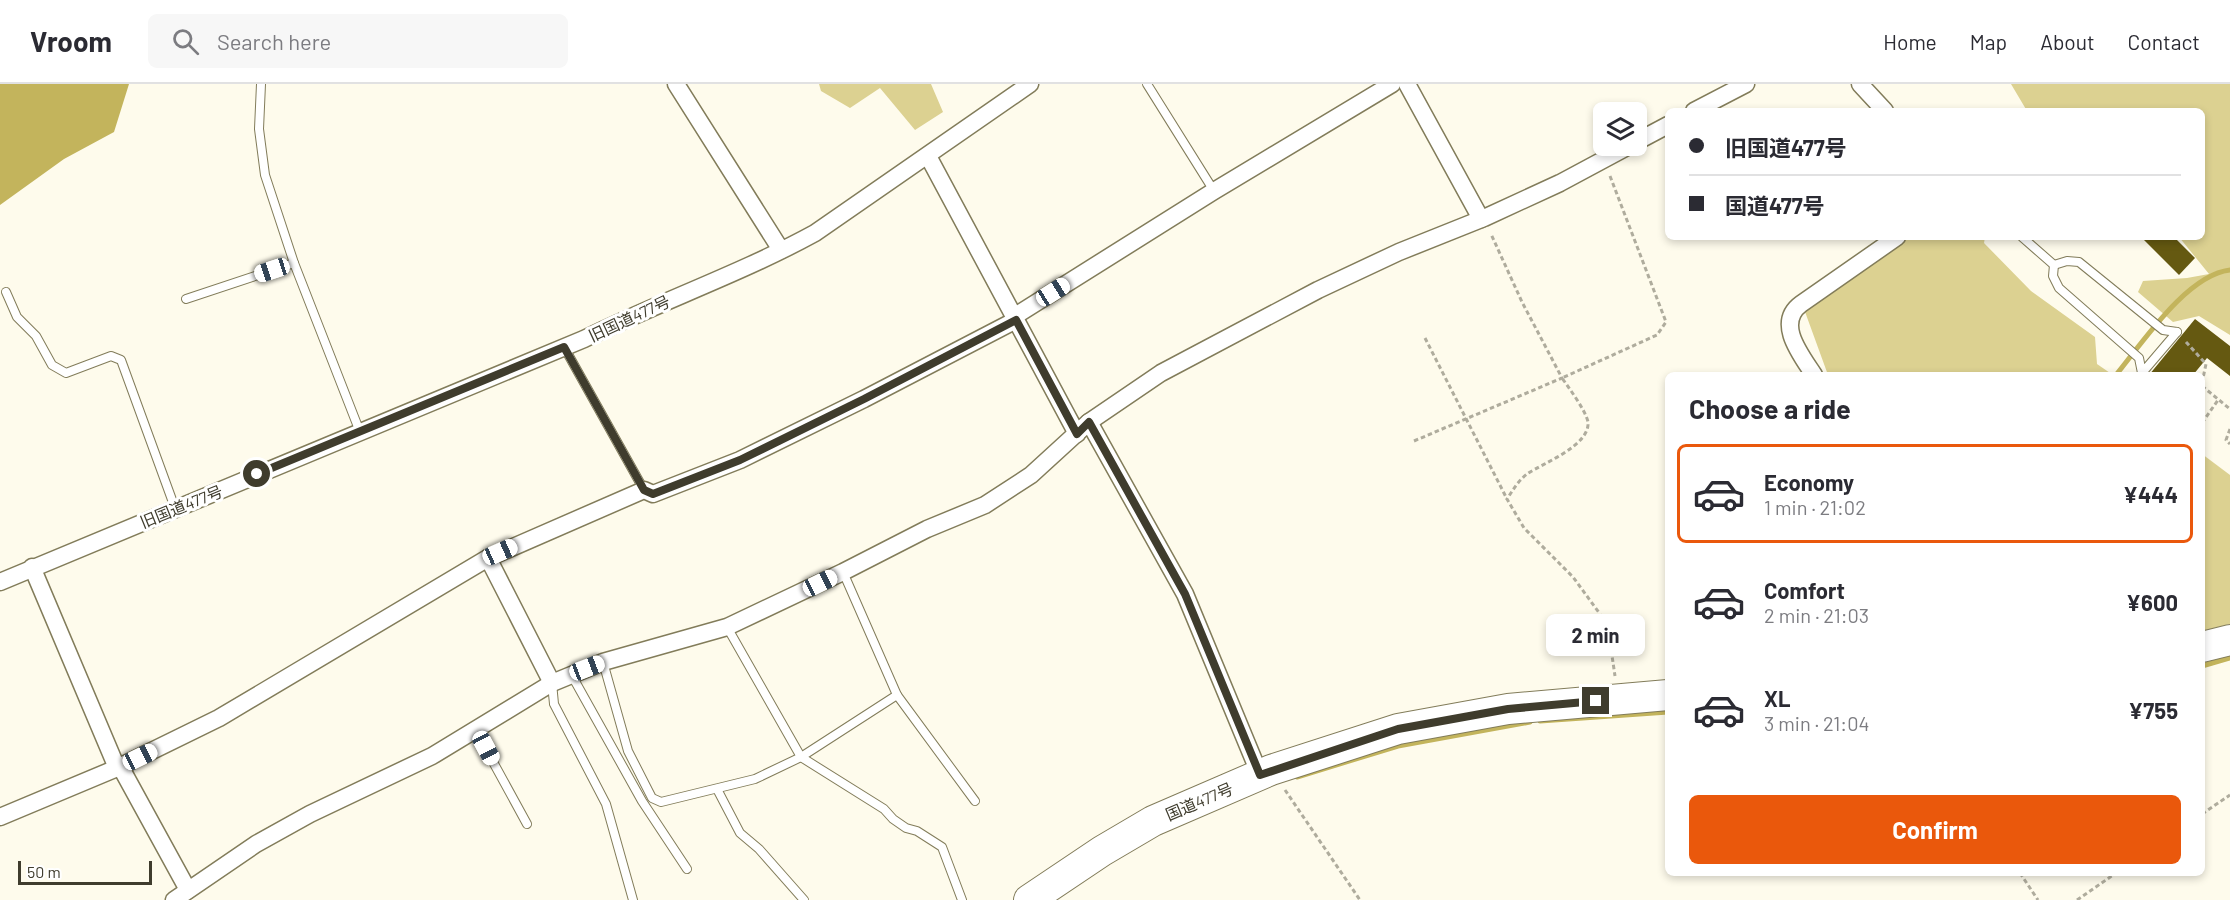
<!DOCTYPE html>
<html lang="en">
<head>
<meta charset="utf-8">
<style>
	body { margin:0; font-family:Barlow,"Noto Sans JP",sans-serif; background:#f7f7f7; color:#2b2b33; height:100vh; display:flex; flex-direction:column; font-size:22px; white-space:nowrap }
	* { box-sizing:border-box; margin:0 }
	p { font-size:20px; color:#7c7c81 }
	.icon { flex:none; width:33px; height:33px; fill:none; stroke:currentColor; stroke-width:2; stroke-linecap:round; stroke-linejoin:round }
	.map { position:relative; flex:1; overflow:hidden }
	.side { position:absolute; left:1665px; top:288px; width:540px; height:504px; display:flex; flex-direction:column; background:#fff; border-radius:9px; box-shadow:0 3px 9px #0003 }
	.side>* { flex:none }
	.hud { position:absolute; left:1665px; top:24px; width:540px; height:132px; border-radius:9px; box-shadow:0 3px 9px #0003; display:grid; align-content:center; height:132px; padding:0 24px; background:#fff }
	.tools { position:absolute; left:1593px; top:18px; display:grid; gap:12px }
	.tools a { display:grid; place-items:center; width:54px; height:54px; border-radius:9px; background:#fff; box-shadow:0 3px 9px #0003; font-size:30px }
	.scale { position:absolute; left:18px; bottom:15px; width:134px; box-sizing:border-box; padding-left:6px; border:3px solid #3f3c2d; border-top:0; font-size:16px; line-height:21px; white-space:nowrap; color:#3f3c2d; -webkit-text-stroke:4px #fff; paint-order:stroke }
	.end { position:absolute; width:27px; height:27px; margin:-14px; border:8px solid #3f3c2d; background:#fff; box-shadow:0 0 0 3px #fff }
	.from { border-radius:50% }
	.bubble { position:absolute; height:42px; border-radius:9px; background:#fff; box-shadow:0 3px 9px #0003; font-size:20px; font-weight:700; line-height:42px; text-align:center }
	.car { position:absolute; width:18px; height:36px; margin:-18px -9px; border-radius:8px; box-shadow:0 0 4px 2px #0007; background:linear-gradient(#fff 24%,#345 0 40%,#fff 0 76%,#345 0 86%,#fff 0) }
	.hud b { display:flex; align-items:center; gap:21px; height:57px; font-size:22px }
	.hud b+b { border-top:2px solid #e1e1e2 }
	.hud i { width:15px; height:15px; background:#2b2b33 }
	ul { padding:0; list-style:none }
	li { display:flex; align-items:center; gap:18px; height:99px; margin:0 12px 9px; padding:0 12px; border:3px solid transparent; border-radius:9px }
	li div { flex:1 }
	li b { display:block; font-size:22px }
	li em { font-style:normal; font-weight:700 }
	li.active { border-color:#ea580c }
	li>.icon { width:54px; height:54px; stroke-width:1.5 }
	h2 { padding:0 24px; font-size:27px; line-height:72px }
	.button { display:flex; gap:12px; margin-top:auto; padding:12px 24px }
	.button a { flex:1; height:69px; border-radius:9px; background:#ea580c; color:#fff; font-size:24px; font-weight:700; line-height:69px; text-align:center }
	header { display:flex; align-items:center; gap:36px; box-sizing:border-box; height:84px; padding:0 30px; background:#fff; border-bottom:2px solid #e1e1e2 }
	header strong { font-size:28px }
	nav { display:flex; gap:33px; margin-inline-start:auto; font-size:21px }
	.search { width:420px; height:54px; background:#f7f7f7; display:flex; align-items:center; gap:15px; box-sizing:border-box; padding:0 21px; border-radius:9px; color:#7c7c81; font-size:22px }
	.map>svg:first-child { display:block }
	.green { fill:#dcd191 }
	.water { fill:#c3b45c }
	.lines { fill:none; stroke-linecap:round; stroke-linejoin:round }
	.stream { stroke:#c3b45c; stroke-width:5 }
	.building { fill:#655911 }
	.lane-casing { stroke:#827c5a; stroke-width:10 }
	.street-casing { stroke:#827c5a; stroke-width:19 }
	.highway-casing { stroke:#827c5a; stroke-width:32 }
	.path { stroke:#afac9d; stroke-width:3; stroke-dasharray:4.5 3; stroke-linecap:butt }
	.lane { stroke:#fff; stroke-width:8 }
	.street { stroke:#fff; stroke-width:16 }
	.highway { stroke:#fff; stroke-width:30 }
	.route { stroke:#3f3c2d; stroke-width:8 }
	.labels { text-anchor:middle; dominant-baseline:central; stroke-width:6; stroke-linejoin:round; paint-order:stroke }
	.street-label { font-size:16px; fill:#3f3c2d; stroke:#fff }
</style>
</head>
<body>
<header>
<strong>Vroom</strong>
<div class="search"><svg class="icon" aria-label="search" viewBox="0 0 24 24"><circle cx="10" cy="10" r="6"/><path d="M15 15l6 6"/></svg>Search here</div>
<nav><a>Home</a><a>Map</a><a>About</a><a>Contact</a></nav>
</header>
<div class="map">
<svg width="2230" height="816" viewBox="0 0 2230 816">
	<rect width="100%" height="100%" fill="#fefbec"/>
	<!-- green -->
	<g class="green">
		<path d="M 819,0 L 931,0 L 943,28 L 915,46 L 880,4 L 850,24 L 821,7 Z"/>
		<path d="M 2011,0 L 2230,0 L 2230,251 L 2199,232 L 2173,238 L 2138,208 L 2143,197 L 2187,194 L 2209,190 L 2179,153 L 2202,153 L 2202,27 L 2027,27 Z"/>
		<path d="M 1903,153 L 1985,153 L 1984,159 L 2031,207 L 2095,253 L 2097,280 L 2113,291 L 1828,291 L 1804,225 Z"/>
		<path d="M 2202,370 L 2230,391 L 2230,540 L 2202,547 Z"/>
	</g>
	<!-- water -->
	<path class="water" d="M 0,0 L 129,0 L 114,48 L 64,75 L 0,121 Z"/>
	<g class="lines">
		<!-- stream -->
		<g class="stream">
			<path d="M 2116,291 C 2143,258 2187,191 2230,186"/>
			<path d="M 2202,582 L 2230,574"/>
			<path d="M 1540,637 L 1668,628"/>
			<path d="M 1297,693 L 1398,662 L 1530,638"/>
		</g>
	</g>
	<!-- building -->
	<g class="building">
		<path d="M 2141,153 L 2174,153 L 2195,174 L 2179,191 Z"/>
		<path d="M 2195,235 L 2230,262 L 2230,292 L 2207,274 L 2193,291 L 2149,291 Z"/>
	</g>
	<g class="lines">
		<!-- lane casing -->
		<g class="lane-casing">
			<g id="lane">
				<path d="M 261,0 L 259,45 L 265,91 L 294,179 L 360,348"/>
				<path d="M 1147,0 L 1214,107"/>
				<path d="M 2022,153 L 2054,181"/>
				<path d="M 2054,181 L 2053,192 L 2059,204 L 2139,274 L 2142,289 L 2177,248"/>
				<path d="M 2054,181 L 2067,177 L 2079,178 L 2163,246 L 2177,248"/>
				<path d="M 6,208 L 17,233 L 36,252 L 52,281 L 66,289 L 111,272 L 121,276 L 175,424"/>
				<path d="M 186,215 L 294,179"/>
				<path d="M 564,263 L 644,406"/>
				<path d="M 843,488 L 897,611 L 975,717"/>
				<path d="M 727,543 L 801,673 L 884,725 L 893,735 L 906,744 L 917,747 L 942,763 L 962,816"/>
				<path d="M 603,578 L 628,667 L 652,714 L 661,718 L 755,695 L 801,673 L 897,611"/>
				<path d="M 571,590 L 642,717 L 687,785"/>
				<path d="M 552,599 L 554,620 L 606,720 L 633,816"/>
				<path d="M 475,645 L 527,740"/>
				<path d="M 717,705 L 740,749 L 759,765 L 804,816"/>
			</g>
		</g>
		<!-- street casing -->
		<g class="street-casing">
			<g id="street">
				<path d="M 676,0 L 781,166"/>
				<path d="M 1407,0 L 1481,135"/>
				<path d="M 1860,0 L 1885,27"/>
				<path d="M 1694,27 L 1746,0"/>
				<path d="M 1636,58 L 1668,41"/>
				<path d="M 928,72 L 1077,350"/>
				<path d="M 1015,232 L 1214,107 L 1392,0"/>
				<path d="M 1814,291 C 1801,271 1775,239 1801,220 L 1897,153"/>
				<path d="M 1089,338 L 1185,510 L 1260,691"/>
				<path d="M 488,474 L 552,599"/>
				<path d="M 32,483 L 117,684"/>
				<path d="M 0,498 L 584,255 C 659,218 742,189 815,149 L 1030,0"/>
				<path d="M 120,682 L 188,806"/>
				<path d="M 0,733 L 117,684 L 219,634 L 488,474 L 644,406 L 653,410 L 740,376 L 864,315 L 1016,236"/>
				<path d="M 174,816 L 256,760 L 310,730 L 432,672 L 552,599 L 603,578 L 727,543 L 843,488 L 927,445 L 985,421 L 1031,391 L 1089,338 L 1161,289 L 1318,206 L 1399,168 L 1484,134 L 1560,99 L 1629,62"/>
			</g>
		</g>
		<!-- highway casing -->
		<g class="highway-casing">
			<g id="highway">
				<path d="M 2202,563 L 2230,556"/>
				<path d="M 1029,816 L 1102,767 L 1153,737 L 1271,686 L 1398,645 L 1508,625 L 1668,611"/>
			</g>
		</g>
		<!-- path -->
		<g class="path">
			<path d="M 1610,92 L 1666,238 L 1657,251 L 1562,294 C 1569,304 1586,327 1588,338 C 1590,362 1543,379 1527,390 C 1518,397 1513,406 1507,415 L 1524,444 L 1573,493 L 1600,530 L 1611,565 L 1615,592"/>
			<path d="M 1425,254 L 1507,415"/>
			<path d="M 2186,258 L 2206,280 L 2202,299"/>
			<path d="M 2202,302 L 2230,325"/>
			<path d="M 2202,339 L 2218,316"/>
			<path d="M 2230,345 L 2226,356 L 2230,360"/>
			<path d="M 1414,357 L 1562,294 L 1522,218 L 1491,150"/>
			<path d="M 1285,706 L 1360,816"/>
			<path d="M 2202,730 L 2230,711"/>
			<path d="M 2020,789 L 2038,816"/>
			<path d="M 2077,816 L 2116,789"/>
		</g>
		<!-- lane -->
		<use href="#lane" class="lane"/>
		<!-- street -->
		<use href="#street" class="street"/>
		<!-- highway -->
		<use href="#highway" class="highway"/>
	</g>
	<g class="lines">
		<!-- route -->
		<path class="route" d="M 257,390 L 564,263 L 644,406 L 653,410 L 740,376 L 864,315 L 1016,236 L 1077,350 L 1089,338 L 1185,510 L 1260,691 L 1398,645 L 1508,625 L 1596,617"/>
	</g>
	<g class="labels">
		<!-- street labels -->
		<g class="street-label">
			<text transform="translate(629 234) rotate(-25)">旧国道477号</text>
			<text transform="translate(181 422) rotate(-22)">旧国道477号</text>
			<text transform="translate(1199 717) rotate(-23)">国道477号</text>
		</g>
	</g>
</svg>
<div class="tools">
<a><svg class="icon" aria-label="layers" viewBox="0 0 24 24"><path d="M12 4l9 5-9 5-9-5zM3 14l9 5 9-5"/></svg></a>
</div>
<div class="scale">50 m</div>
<i class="end from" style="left:257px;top:390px"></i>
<i class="end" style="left:1596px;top:617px"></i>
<div class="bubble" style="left:1546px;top:530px;width:99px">2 min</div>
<i class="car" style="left:272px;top:186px;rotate:252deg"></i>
<i class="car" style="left:1053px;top:208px;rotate:58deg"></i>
<i class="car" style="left:500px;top:468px;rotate:66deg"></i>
<i class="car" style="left:820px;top:499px;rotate:64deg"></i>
<i class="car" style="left:587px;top:584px;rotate:69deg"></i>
<i class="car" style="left:486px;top:664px;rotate:152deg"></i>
<i class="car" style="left:140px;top:673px;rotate:64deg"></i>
<div class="hud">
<b><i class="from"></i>旧国道477号</b>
<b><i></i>国道477号</b>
</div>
<section class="side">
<h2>Choose a ride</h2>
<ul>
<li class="active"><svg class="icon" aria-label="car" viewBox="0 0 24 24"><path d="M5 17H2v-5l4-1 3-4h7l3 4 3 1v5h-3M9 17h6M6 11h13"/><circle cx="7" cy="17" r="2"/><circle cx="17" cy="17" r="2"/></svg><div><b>Economy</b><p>1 min · 21:02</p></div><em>¥444</em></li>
<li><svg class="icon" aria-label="car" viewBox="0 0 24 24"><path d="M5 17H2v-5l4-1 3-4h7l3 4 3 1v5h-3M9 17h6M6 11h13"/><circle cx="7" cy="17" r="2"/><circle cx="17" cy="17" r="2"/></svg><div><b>Comfort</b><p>2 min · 21:03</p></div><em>¥600</em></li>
<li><svg class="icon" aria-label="car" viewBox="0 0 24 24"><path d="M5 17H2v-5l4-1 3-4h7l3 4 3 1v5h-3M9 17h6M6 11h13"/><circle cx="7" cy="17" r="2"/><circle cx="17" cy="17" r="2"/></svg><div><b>XL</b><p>3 min · 21:04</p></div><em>¥755</em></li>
</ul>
<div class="button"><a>Confirm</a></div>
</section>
</div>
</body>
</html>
